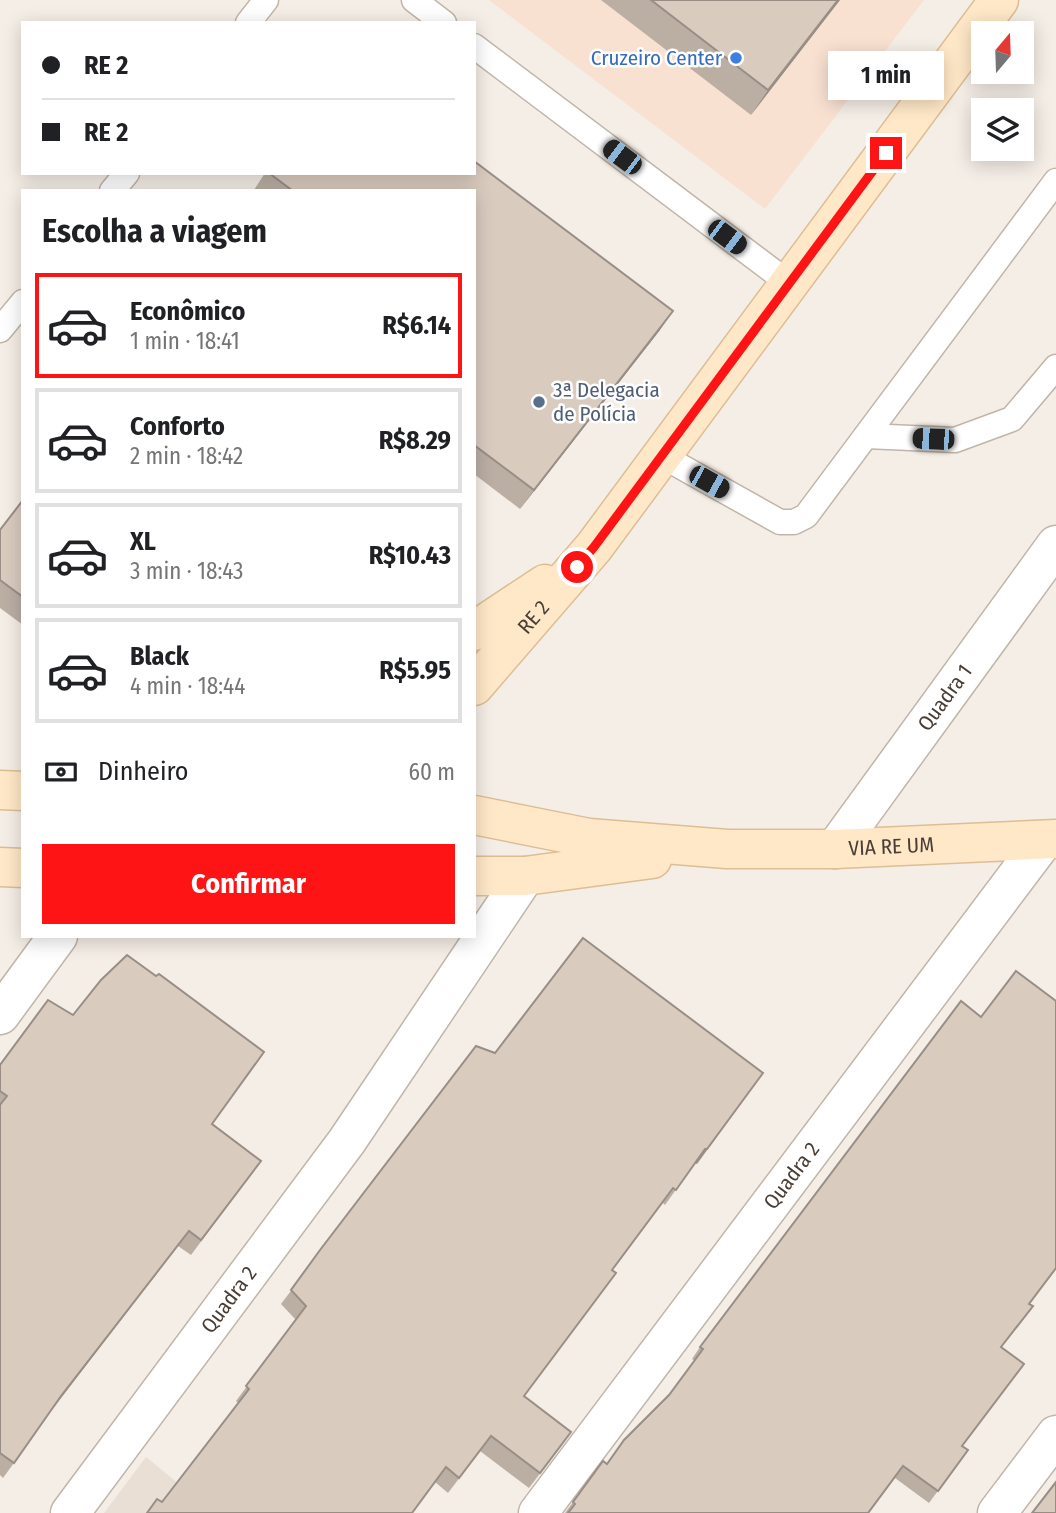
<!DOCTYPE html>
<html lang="pt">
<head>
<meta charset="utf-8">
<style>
	body { margin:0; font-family:"Fira Sans Condensed",sans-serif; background:#f2f2f2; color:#202124; height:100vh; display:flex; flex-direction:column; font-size:26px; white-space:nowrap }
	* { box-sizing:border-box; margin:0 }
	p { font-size:23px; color:#757577 }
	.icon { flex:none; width:38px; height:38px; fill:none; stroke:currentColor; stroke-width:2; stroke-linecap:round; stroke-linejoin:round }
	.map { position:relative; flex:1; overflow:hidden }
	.side { position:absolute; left:21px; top:189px; width:455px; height:749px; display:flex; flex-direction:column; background:#fff; border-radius:0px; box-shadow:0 4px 18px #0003 }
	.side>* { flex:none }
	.hud { position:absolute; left:21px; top:21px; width:455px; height:154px; border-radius:0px; box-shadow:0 4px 18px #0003; display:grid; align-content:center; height:154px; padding:0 21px; background:#fff }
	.needle { width:46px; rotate:19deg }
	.controls { position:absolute; left:971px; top:21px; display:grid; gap:14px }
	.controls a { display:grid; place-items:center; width:63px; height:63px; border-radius:0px; background:#fff; box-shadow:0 4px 18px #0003; font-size:35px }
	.end { position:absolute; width:32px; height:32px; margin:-16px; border:9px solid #ff1416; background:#fff; box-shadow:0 0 0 4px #fff }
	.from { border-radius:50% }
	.bubble { position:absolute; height:49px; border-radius:0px; background:#fff; box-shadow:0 4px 18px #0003; font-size:23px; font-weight:700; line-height:49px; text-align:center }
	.car { position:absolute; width:21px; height:42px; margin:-21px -10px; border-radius:9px; box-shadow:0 0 5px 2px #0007; background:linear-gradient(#222 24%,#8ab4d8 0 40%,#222 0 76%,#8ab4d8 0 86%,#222 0) }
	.hud b { display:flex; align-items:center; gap:24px; height:66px; font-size:26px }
	.hud b+b { border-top:2px solid #e0e0e0 }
	.hud i { width:18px; height:18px; background:#202124 }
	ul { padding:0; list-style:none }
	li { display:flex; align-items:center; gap:21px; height:105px; margin:0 14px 10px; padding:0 7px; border:4px solid #e0e0e0; border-radius:0px }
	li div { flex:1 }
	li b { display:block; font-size:26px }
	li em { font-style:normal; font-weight:700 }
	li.current { border-color:#ff1416 }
	li>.icon { width:63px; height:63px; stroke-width:1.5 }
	h2 { padding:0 21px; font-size:32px; line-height:84px }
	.pay { display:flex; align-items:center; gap:18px; height:77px; padding:0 21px; font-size:26px }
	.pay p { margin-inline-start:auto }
	.action { display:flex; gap:14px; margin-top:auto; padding:14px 21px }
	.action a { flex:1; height:80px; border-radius:0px; background:#ff1416; color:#fff; font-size:28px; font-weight:700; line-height:80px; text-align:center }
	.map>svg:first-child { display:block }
	.residential { fill:#e9dfd5 }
	.commercial { fill:#f8e1d1 }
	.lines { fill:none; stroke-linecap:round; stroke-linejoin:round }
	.lane-casing { stroke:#c1b5a9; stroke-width:27 }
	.street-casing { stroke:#c1b5a9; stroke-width:41 }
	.secondary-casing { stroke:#dcbe95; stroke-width:41 }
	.lane { stroke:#fff; stroke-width:24 }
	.street { stroke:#fff; stroke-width:38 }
	.secondary { stroke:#ffe8c7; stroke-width:38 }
	.wall { fill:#bbafa4 }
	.shaded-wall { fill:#998e86 }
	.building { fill:#dacbbf; stroke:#998e86; stroke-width:2 }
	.route { stroke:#ff1416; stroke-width:9 }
	.shop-dot { fill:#3f7fe0; stroke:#fff; stroke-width:2.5 }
	.service-dot { fill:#5c6f8a; stroke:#fff; stroke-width:2.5 }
	.labels { text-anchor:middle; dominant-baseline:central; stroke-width:5; stroke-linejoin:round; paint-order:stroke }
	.shop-label { font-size:21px; fill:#366cbe; stroke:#fff; text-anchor:end }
	.service-label { font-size:21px; fill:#4e5e75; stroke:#fff; text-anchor:start }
	.street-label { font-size:21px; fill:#493e35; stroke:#fff }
</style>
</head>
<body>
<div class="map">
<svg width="1056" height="1513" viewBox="0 0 1056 1513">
	<rect width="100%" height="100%" fill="#f5eee7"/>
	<!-- residential -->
	<path class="residential" d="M 146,1457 L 214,1513 L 104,1513 Z"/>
	<!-- commercial -->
	<path class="commercial" d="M 489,0 L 924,0 L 765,209 Z"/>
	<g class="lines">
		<!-- lane casing -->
		<g class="lane-casing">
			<g id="lane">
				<path d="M 414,0 L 444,23"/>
				<path d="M 248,23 L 266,0"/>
				<path d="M 474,46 L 790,284"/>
				<path d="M 112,191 L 127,173"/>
				<path d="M 0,330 L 23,302"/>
				<path d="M 866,436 L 955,440 L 1012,419 L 1056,367"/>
				<path d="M 662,456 L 780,522 L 794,522 L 806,516 L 1056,181"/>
			</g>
		</g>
		<!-- street casing -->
		<g class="street-casing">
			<g id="street">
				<path id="s1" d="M 835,849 L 1056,545"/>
				<path d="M 0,1015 L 58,936"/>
				<path id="s2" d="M 70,1513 L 347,1141 L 525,876"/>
				<path id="s3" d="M 538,1513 L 1044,840"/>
				<path d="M 997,1513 L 1056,1435"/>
			</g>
		</g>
		<!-- secondary casing -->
		<g class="secondary-casing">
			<g id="secondary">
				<path d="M 474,631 L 545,584"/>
				<path id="s4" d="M 474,686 L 594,547 L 999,0"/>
				<path d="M 0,790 L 23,791"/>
				<path id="s5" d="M 474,815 L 589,838 L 727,849 L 835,849 L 1056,839"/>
				<path d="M 0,867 L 23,868"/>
				<path d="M 474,876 L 525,876 L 652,859"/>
			</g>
		</g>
		<!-- lane -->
		<use href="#lane" class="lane"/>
		<!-- street -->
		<use href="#street" class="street"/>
		<!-- secondary -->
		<use href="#secondary" class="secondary"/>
	</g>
	<!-- wall -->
	<g class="wall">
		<path d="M 601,0 L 840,0 L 751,115 Z"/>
		<path d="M 265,173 L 474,173 L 660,330 L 520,509 L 474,474 L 474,191 L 255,191 L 254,190 Z"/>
		<path d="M 23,500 L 23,625 L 0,608 L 0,530 Z"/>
		<path d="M 1056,1001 L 1056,1269 L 1029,1304 L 1033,1306 L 1002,1347 L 963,1446 L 968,1450 L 929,1503 L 895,1478 L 869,1513 L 565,1513 L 603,1461 L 607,1464 L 669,1395 L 695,1361 L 692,1359 L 700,1347 L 981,1017 Z"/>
		<path d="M 73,1015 L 261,1161 L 191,1255 L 178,1246 L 51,1411 L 3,1478 L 0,1475 L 0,1065 Z"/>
		<path d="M 476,1046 L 697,1164 L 695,1163 L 665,1205 L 663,1203 L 612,1271 L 524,1396 L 560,1447 L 529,1488 L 480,1451 L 448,1493 L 435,1482 L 162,1502 L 238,1403 L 236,1401 L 296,1320 L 281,1304 Z"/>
	</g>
	<!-- shaded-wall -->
	<g class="shaded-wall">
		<path d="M 838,0 L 840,0 L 751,115 L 768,90 Z"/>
		<path d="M 673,311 L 660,330 L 520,509 L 534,490 Z"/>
		<path d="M 763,1073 L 697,1164 L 695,1163 L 665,1205 L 705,1149 Z"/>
		<path d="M 189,1231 L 51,1411 L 3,1478 L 61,1396 Z"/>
	</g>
	<!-- building -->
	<g class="building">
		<path d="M 651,0 L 838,0 L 768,90 Z"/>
		<path d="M 474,161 L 673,311 L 534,490 L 474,445 L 474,191 L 293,191 L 269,173 L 474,173 Z"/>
		<path d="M 23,500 L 23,597 L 0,580 L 0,530 Z"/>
		<path d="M 583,938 L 763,1073 L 707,1149 L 705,1149 L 676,1190 L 673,1188 L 612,1270 L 616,1273 L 524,1396 L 571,1432 L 540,1473 L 491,1436 L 459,1478 L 446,1467 L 412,1513 L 147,1513 L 157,1499 L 162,1502 L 249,1389 L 246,1386 L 306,1306 L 291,1290 L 320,1250 L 476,1046 L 495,1053 Z"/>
		<path d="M 127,955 L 156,976 L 159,974 L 264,1052 L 212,1124 L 261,1161 L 201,1240 L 189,1231 L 61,1396 L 14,1463 L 0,1453 L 0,1105 L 7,1096 L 0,1091 L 0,1065 L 48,1000 L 73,1015 L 101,980 Z"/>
		<path d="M 1016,971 L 1056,1001 L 1056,1268 L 1029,1304 L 1033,1306 L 1001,1347 L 1024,1364 L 962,1446 L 968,1450 L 938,1491 L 903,1466 L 868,1513 L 568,1513 L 575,1504 L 573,1502 L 603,1461 L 607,1464 L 624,1440 L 669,1395 L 703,1349 L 700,1347 L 961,1001 L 981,1017 Z"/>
		<path d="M 1056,1482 L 1056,1513 L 1032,1513 Z"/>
	</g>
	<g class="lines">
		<!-- route -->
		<path class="route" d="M 577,567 L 594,547 L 886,153"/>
	</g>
	<!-- markers -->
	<circle class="shop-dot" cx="736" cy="58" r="7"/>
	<circle class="service-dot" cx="539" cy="402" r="7"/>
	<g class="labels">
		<!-- shop labels -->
		<g class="shop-label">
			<text x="722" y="58">Cruzeiro Center</text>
		</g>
		<!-- service labels -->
		<g class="service-label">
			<text x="553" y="390">3ª Delegacia<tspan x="553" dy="24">de Polícia</tspan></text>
		</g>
		<!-- street labels -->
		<g class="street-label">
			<text stroke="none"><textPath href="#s4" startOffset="91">RE 2</textPath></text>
			<text stroke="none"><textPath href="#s1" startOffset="187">Quadra 1</textPath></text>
			<text stroke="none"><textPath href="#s5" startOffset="420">VIA RE UM</textPath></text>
			<text stroke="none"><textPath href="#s3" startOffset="422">Quadra 2</textPath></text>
			<text stroke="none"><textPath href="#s2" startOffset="266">Quadra 2</textPath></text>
		</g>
	</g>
</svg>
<div class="controls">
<a><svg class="needle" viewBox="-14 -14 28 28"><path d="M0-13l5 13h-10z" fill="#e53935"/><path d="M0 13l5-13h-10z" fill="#757577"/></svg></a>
<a><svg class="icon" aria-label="layers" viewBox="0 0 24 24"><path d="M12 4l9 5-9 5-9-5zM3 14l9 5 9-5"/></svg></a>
</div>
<i class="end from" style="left:577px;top:567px"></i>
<i class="end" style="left:886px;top:153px"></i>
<div class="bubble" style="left:828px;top:51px;width:116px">1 min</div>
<i class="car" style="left:622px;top:157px;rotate:307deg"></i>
<i class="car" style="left:727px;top:237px;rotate:127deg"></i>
<i class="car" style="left:933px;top:439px;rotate:272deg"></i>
<i class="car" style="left:709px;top:482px;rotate:119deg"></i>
<div class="hud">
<b><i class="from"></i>RE 2</b>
<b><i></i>RE 2</b>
</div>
<section class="side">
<h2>Escolha a viagem</h2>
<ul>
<li class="current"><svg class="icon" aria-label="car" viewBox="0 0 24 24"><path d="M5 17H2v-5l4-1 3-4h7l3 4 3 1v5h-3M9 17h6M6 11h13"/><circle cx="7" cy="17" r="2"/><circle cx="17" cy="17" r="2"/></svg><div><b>Econômico</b><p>1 min · 18:41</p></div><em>R$6.14</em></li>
<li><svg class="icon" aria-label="car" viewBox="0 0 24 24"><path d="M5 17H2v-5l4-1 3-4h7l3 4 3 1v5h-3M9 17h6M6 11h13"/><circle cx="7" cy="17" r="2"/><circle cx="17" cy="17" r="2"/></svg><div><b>Conforto</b><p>2 min · 18:42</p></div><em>R$8.29</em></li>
<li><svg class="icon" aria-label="car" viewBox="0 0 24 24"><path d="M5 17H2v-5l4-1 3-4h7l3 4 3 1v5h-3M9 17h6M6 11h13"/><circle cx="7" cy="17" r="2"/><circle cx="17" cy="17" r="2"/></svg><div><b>XL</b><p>3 min · 18:43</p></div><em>R$10.43</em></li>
<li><svg class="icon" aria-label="car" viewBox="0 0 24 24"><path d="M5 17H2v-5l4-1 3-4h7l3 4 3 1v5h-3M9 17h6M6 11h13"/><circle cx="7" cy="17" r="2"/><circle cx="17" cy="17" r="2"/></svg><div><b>Black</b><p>4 min · 18:44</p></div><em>R$5.95</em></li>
</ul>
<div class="pay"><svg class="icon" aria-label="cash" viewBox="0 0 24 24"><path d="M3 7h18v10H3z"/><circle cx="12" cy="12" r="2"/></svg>Dinheiro<p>60 m</p></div>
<div class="action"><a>Confirmar</a></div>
</section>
</div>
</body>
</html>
